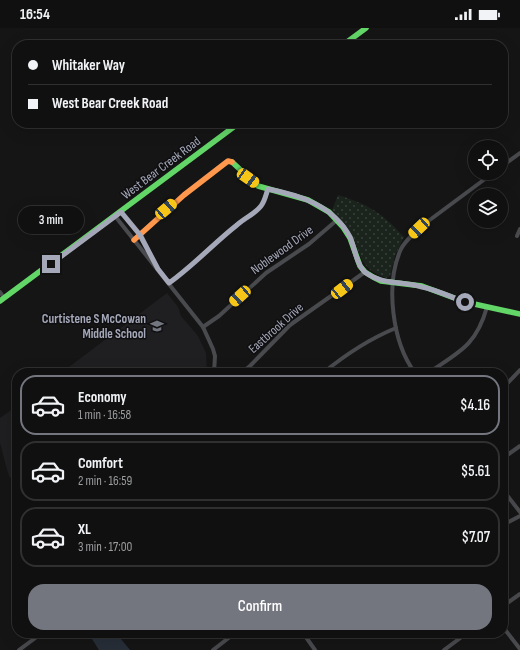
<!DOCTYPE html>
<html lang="en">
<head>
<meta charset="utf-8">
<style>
	body { margin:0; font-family:"Sofia Sans Condensed",sans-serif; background:#1e1e1e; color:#f1f3f6; height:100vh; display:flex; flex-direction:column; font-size:15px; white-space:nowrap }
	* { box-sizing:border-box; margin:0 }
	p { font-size:13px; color:#9c9d9f }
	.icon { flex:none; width:22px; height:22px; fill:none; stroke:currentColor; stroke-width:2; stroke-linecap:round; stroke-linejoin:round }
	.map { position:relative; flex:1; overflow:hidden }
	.drawer { position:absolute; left:12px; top:340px; width:496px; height:270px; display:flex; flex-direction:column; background:#101010; border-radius:16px; box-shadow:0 4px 16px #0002,0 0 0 1px #303030 }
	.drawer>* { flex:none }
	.guide { position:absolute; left:12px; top:12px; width:496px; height:88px; border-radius:16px; box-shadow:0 4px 16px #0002,0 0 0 1px #303030; display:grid; align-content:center; height:88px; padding:0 16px; background:#101010 }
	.buttons { position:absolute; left:468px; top:112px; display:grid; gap:8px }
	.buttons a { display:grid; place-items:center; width:40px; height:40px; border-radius:50%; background:#101010; box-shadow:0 4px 16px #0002,0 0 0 1px #303030; font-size:20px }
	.end { position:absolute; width:18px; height:18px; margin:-9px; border:5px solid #a5a8b8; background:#111; box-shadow:0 0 0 2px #111 }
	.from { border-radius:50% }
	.bubble { position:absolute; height:28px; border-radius:14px; background:#101010; box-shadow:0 4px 16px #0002,0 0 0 1px #303030; font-size:13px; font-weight:600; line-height:28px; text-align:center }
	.car { position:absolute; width:12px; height:24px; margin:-12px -6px; border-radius:5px; box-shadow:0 0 3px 1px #0007; background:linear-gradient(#f5c518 24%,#345 0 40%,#f5c518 0 76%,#345 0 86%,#f5c518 0) }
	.guide b { display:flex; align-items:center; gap:14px; height:38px; font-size:15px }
	.guide b+b { border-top:1px solid #303030 }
	.guide i { width:10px; height:10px; background:#f1f3f6 }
	ul { padding:7px 0 0; list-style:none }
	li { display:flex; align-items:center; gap:12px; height:60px; margin:0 8px 6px; padding:0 8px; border:2px solid #303030; border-radius:16px }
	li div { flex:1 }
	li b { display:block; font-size:15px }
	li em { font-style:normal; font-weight:600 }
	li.active { border-color:#73757f }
	li>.icon { width:36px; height:36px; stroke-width:1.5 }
	.action { display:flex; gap:8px; margin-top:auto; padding:8px 16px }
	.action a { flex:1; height:46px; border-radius:16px; background:#73757f; color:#fff; font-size:16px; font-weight:600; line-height:46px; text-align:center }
	.status { display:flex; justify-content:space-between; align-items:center; height:28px; padding:0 20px; background:#101010; direction:ltr }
	.status svg { height:11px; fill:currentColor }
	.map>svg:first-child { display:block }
	.built { fill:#1f1f21 }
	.park { fill:url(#park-dots) }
	.water { fill:#272e38 }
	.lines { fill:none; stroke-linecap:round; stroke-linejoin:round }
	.street { stroke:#494a4e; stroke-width:4 }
	.fast { stroke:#63d668; stroke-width:5.5 }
	.slow { stroke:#ff974d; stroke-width:5.5 }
	.route { stroke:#a5a8b8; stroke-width:5 }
	.labels { text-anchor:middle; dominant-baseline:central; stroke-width:3; stroke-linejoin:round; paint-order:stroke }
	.street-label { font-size:13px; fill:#a5a8b8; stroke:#0f0f11 }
	.poi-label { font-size:13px; font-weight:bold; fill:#a5a8b8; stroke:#0f0f11; text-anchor:end }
</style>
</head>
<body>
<div class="status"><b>16:54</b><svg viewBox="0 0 49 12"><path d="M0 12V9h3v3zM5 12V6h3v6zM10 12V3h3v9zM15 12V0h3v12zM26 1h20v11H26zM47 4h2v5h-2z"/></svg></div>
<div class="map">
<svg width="520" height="622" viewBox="0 0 520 622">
	<defs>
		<pattern id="park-dots" width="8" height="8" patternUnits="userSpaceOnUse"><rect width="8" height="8" fill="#1b231d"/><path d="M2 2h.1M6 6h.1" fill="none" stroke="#39403c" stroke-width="1.8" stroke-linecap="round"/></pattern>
	</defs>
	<rect width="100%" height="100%" fill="#151515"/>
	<!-- built -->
	<g class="built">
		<path d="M 167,265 L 178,279 L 181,288 L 198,308 L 206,325 L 207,345 L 61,345 Z"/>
		<path d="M 17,378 L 17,458 L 9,448 L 5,434 L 0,415 L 0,390 Z"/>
	</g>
	<!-- park -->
	<path class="park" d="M 338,167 C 370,177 382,185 404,209 L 395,228 L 390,248 L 387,250 C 358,241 362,226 350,204 C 345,196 339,189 332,182 Z"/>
	<!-- water -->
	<path class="water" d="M 99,605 L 116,605 L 130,622 L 99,622 L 92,611 Z"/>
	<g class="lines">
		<!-- street -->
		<g class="street">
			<path d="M 501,139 L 520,125"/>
			<path d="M 121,183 L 141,207 L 154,233"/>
			<path d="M 115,188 L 203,299 L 213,321 L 215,328 L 214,345"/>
			<path d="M 517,208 L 520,201"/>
			<path d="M 169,255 C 192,238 212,217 234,199 C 243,192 255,187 261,178 C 265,173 266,166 268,161"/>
			<path d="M 0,264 L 4,270"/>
			<path d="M 203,299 L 219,288 L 266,245 L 309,216 L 337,192"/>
			<path d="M 241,345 L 250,338 L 290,297 L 365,244"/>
			<path d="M 323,345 C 345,327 369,311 396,300"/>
			<path d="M 415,345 C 392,314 385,256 401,221 C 405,213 413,207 419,200 L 493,145"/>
			<path d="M 428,345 C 459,324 476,318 487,279"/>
			<path d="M 503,360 L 520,342"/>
			<path d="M 503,430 L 520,418"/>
			<path d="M 503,462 L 520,484"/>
			<path d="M 503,497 L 520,488"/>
			<path d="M 503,578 L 520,566"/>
			<path d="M 503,599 L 520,621"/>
			<path d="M 303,605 L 315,622"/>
			<path d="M 19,622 L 42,605"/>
			<path d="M 213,622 L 235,605"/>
			<path d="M 444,622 L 467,605"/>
		</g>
		<!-- fast -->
		<g class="fast">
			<path d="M 343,17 L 366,0"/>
			<path d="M 232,134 L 258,158 L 308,172 L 329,184 L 343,199 L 350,210 L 360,238 L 365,244 L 373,249 L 381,253 L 422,258 L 465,274 L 520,286"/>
			<path d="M 0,273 L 239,95"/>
		</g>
		<!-- slow -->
		<path class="slow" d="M 134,212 L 184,167 L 228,133 L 232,134"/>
	</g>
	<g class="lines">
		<!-- route -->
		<path class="route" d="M 51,236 L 121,184 L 140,207 L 158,241 L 169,255 C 193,238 214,215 237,197 C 244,190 255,186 261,178 C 265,173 266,166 268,161 C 300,167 334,178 350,209 C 355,220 356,237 366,245 C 383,257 403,253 422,259 C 437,262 451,269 465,274"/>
	</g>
	<!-- icons -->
	<defs>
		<g id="school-bare" transform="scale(1.08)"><path d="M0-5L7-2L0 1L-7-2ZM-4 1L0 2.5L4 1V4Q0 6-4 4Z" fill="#73757f" stroke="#0f0f11" stroke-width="2.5" paint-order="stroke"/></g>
	</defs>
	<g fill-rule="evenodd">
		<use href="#school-bare" x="157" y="298"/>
	</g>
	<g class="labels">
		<!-- street labels -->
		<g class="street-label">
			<text transform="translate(161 140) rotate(-37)">West Bear Creek Road</text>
			<text transform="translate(282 222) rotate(-36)">Noblewood Drive</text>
			<text transform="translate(276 300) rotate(-42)">Eastbrook Drive</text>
		</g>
		<!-- poi labels -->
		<g class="poi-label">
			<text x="146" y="291">Curtistene S McCowan<tspan x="146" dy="15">Middle School</tspan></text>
		</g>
	</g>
</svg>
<div class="buttons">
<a><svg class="icon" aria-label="locate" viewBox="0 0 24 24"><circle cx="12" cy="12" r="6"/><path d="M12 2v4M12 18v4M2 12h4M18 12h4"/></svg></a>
<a><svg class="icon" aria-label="layers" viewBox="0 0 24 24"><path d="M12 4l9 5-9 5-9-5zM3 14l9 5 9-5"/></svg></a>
</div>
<i class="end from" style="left:465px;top:274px"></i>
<i class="end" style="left:51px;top:236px"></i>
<div class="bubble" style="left:18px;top:178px;width:66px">3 min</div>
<i class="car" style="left:248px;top:150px;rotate:125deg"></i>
<i class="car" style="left:166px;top:181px;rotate:49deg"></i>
<i class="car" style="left:419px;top:200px;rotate:227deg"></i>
<i class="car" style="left:342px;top:261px;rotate:52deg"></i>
<i class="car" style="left:240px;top:268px;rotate:228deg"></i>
<div class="guide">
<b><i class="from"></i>Whitaker Way</b>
<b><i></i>West Bear Creek Road</b>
</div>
<section class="drawer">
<ul>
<li class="active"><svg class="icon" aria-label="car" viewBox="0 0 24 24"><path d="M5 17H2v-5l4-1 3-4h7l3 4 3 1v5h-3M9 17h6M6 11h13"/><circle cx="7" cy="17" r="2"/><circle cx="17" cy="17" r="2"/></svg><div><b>Economy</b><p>1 min · 16:58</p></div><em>$4.16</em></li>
<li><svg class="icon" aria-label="car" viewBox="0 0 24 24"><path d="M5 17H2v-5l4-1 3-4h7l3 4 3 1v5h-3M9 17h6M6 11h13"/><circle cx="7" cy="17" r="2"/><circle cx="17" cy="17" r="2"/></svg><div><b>Comfort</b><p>2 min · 16:59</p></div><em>$5.61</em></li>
<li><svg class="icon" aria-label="car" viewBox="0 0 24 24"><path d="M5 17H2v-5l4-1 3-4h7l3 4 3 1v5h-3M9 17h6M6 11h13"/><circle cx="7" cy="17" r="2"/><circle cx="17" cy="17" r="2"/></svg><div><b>XL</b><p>3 min · 17:00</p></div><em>$7.07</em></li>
</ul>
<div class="action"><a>Confirm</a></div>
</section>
</div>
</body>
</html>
